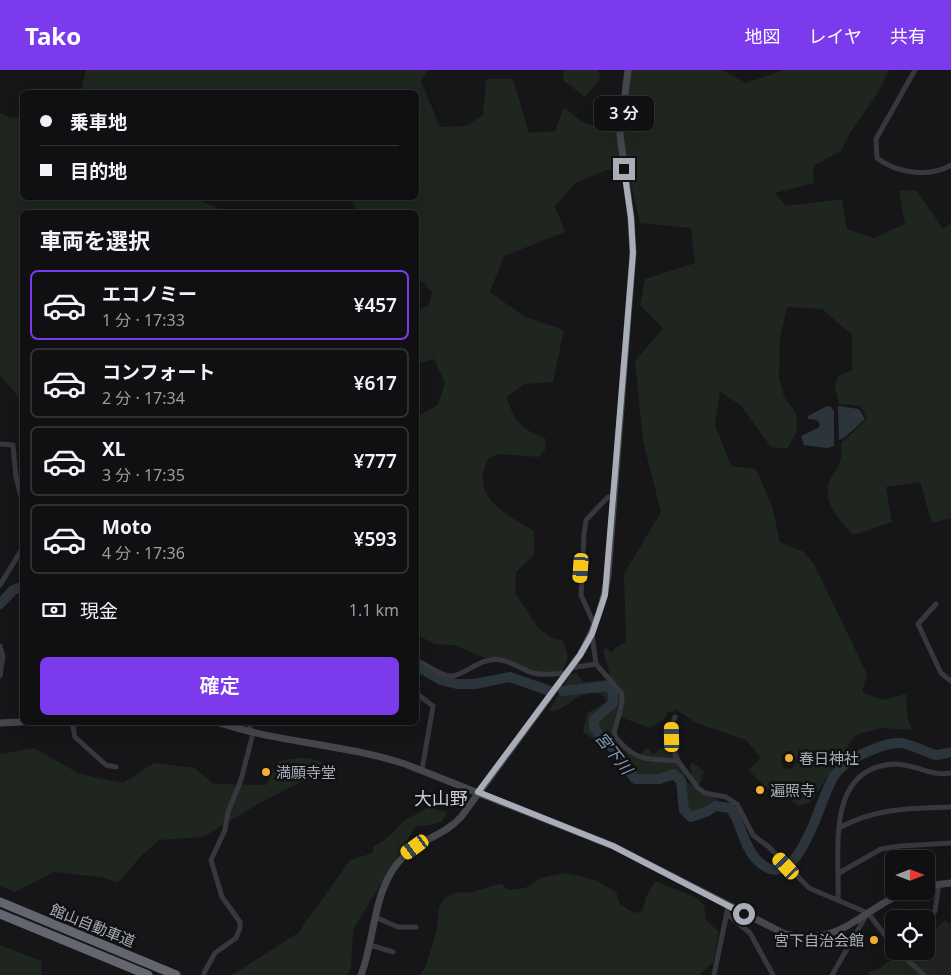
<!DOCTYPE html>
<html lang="ja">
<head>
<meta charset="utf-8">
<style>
	body { margin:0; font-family:"Noto Sans","Noto Sans JP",sans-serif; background:#1e1e20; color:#f1f3f6; height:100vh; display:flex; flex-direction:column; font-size:19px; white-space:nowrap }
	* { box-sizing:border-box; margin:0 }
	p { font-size:16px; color:#9c9d9f }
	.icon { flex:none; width:28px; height:28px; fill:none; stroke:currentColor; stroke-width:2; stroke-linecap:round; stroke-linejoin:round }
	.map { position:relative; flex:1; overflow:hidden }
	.panel { position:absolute; left:20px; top:140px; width:399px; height:515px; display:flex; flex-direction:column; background:#101012; border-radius:8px; box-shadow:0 5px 20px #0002,0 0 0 1px #303032 }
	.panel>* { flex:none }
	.hud { position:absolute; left:20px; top:20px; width:399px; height:110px; border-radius:8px; box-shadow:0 5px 20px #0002,0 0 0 1px #303032; display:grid; align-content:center; height:110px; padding:0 20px; background:#101012 }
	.needle { width:32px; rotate:90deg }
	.fabs { position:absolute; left:885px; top:780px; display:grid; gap:10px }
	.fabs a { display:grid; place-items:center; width:50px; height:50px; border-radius:8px; background:#101012; box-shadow:0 5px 20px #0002,0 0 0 1px #303032; font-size:25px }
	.end { position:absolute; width:22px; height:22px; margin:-11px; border:6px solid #a8adb8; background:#111; box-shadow:0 0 0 2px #111 }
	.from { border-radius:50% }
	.bubble { position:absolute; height:35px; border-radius:8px; background:#101012; box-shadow:0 5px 20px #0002,0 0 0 1px #303032; font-size:16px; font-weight:600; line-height:35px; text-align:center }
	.car { position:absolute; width:15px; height:30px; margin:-15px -8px; border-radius:6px; box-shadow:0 0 4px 1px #0007; background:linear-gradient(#f5c518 24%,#345 0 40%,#f5c518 0 76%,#345 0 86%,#f5c518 0) }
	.hud b { display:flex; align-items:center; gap:18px; height:48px; font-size:19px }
	.hud b+b { border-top:1px solid #303032 }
	.hud i { width:12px; height:12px; background:#f1f3f6 }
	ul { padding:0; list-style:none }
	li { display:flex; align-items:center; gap:15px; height:70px; margin:0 10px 8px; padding:0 10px; border:2px solid #303032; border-radius:8px }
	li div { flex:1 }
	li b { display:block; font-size:19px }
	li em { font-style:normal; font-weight:600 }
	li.selected { border-color:#7c3aed }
	li>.icon { width:45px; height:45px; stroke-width:1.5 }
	h2 { padding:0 20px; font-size:22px; line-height:60px }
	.pay { display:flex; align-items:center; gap:12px; height:55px; padding:0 20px; font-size:19px }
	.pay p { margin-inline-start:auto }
	.cta { display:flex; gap:10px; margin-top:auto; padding:10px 20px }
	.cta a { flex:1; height:58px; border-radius:8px; background:#7c3aed; color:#fff; font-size:20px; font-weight:600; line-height:58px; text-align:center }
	header { display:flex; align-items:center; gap:30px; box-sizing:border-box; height:70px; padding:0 25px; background:#7c3aed; color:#fff }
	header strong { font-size:24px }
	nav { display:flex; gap:28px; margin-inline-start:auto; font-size:18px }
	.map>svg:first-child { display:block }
	.built { fill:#222225 }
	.green { fill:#1e261f; fill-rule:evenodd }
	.water { fill:#2c353c }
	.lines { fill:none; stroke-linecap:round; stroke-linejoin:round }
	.river { stroke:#2c353c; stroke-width:10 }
	.street { stroke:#37383d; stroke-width:5 }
	.secondary { stroke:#45474d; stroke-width:7 }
	.highway { stroke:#63666e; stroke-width:9 }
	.route { stroke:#a8adb8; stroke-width:6 }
	.poi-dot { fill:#f2b134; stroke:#111113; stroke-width:2 }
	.labels { text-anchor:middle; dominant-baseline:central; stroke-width:5; stroke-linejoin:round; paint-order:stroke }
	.poi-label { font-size:15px; fill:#a8adb8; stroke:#111113; text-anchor:start }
	.street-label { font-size:15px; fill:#a8adb8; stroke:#111113 }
	.water-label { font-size:16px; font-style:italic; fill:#7f9bb3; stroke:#111113 }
	.quarter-label { font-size:18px; fill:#c9ccd4; stroke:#111113 }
</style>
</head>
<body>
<header>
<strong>Tako</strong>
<nav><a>地図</a><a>レイヤ</a><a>共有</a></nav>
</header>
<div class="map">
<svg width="951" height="905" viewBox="0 0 951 905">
	<rect width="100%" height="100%" fill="#161618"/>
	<!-- built -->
	<path class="built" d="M 945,850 L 951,853 L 951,905 L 938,905 L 913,882 L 926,881 L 926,869 Z"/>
	<!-- green -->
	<g class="green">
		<path d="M 86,0 L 429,0 L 421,11 L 440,57 L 466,56 L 483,45 L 486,9 L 513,9 L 529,63 L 555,61 L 564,37 C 584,55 593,60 621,56 L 627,0 L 722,0 L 746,13 L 784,0 L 889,0 L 877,24 L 850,63 L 841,81 L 813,96 L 814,113 L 775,123 L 786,136 L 842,129 L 847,159 L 874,168 L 905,154 L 899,120 L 917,121 L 943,159 L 951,153 L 951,448 L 932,453 L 920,412 L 886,417 L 892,452 L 853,465 C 842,452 825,437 828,417 C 831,399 844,400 841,373 L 867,349 L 861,336 L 839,334 L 835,317 L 838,306 L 852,300 L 852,265 L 822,239 L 787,237 L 780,268 L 779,307 L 784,327 L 796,343 L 797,361 L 787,379 L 771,377 L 741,336 L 720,321 L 715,355 L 731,396 L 756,399 L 772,436 L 780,472 L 804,482 L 814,494 L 867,604 L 862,622 L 883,630 L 906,624 L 908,649 L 912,660 L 881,658 L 855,665 L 810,733 L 798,736 L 790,729 L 771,727 L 770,721 L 748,700 L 761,688 L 746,670 L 696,653 L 675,639 L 674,642 L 668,642 L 665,648 L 650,658 L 617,646 L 612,661 L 633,686 L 640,686 L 646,678 L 650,680 L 652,684 L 656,683 L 659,679 L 677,676 L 686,711 L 691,715 L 693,711 L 690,696 L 692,692 L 704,701 L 699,716 L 700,722 C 706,726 713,726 718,730 L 719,736 C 707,748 687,758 680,734 C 678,726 679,718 676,711 L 638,710 L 622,697 L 607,679 L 583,662 L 587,643 L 607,632 L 604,626 C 578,614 569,643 549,641 L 569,606 L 576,602 L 583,612 L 606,610 L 610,605 L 603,580 L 606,578 L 613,583 L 615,578 L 626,572 L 624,504 L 661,442 L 643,371 L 635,291 L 663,258 L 640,235 L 645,209 L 695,193 L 691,158 L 640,153 L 628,100 L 607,100 L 575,113 L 555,136 L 565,162 L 504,186 L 490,222 L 525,247 L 564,260 L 553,312 L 524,314 L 507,327 C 514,353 522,359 546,369 L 545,380 L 539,387 L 498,384 L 488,389 C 469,428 506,444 534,461 L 534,485 L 516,502 L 515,523 L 538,558 L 552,568 L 561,570 C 569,581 570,589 562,601 L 543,603 L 532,601 L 500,587 L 485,588 L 454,575 L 434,574 L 416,564 L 416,347 L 438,335 L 445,313 L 434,289 L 416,295 L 416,241 L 429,235 L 432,222 L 416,206 L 416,142 L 359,142 L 348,128 L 416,128 L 416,22 L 81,22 ZM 787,681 L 792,681 L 797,692 L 792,699 L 784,698 L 781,692 L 782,685 Z"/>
		<path d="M 563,0 L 598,0 L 601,8 L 585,27 L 564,11 Z"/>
		<path d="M 0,43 L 11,48 L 22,46 L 22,128 L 194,128 L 226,142 L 22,142 L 22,329 L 20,329 L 0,305 Z"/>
		<path d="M 34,678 L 80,704 L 123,713 L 154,693 L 195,698 L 213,714 L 266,715 L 278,691 C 304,687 310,685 333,698 L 314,705 L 258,734 L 203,767 L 159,770 L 141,786 L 118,813 L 101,807 L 54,802 L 15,822 L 0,816 L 0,684 Z"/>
		<path d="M 428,737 L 447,742 L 442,752 L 429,755 L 416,756 L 353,860 L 351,897 L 347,905 L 232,905 L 298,863 L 350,790 L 373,783 L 373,776 C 386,772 394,760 404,751 C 409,746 420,744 428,737 Z"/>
		<path d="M 566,803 L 596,810 L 616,822 L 620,834 L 634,843 L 642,841 L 646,827 L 655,811 L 695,827 L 704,835 L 706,850 L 719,862 L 713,893 L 699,905 L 420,905 L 426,896 L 437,859 L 439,837 L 444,829 L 456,822 C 473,826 485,816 501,814 L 509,820 L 525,818 L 541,808 Z"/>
		<path d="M 0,875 L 41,891 L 42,905 L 0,905 Z"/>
		<path d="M 903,881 L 913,881 L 938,905 L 869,905 L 869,902 L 880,898 Z"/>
	</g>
	<!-- water -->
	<g class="water">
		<path d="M 827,336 L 831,337 L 834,341 L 834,376 L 827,378 L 804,375 L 801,366 L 818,358 L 820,355 L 817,350 L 808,349 L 808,346 Z"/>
		<path d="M 838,336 L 859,339 L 865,349 L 845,367 L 839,370 Z"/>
	</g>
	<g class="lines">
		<!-- river -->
		<g class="river">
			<path d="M 0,534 L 13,520 L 22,517"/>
			<path d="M 416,596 L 441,610 L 457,614 L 475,614 L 510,607 L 550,621"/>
			<path d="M 563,621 L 607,616 L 613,622 L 613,633 L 594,650 L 594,658 L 604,671 L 614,679 L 635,709 L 659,709 L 674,704 L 681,711 L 684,740 L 691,747 L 708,741 L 715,736 L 730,738 C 742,753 742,774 756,789 C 798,833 819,728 834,706 C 840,697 850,690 860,685 C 871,680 888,672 900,673 C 913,674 926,683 936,685 C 940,685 947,683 951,682"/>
		</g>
		<!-- street -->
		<g class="street">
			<path d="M 915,0 L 876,69 L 877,88 C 896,103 930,108 951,95"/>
			<path d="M 0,374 L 13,375 L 16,407 L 22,430"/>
			<path d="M 0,515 L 22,479"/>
			<path d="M 936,534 L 918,554 L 941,603 L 951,611"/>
			<path d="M 595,556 L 581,525 L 584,464 L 586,450 L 608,427 L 614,425"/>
			<path d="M 592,564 L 596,594 L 622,624 C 623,637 618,647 615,659 C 613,665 616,668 620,672 C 637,692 653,689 678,691"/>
			<path d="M 0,576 L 3,586 L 0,606"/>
			<path d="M 416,591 C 429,594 436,605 451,606 C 465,606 480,586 501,590 C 512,592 523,600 533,603 C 544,606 557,603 568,603"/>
			<path d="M 571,598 L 596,594"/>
			<path d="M 416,623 L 433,636 L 422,700"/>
			<path d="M 675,647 L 672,655 L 673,680 L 678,691 L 698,718 L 705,723 L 726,727 L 737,734 L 753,765 L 769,777 L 809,818 L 868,843 L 894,877"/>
			<path d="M 72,652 L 75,667 L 106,695 L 116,697"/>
			<path d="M 249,662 L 251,652"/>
			<path d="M 839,758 C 875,738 911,738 951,737"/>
			<path d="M 839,803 L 881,779 L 900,776 L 951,773"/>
			<path d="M 838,830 C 840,782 824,697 895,694 C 915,694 931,707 951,703"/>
			<path d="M 727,844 L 750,863 L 773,905"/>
			<path d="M 375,847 L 398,857 L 416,857"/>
			<path d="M 926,855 L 935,841 L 939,814"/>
			<path d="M 370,875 L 393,882"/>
			<path d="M 898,881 L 924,905"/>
			<path d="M 204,903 L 215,883 L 236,868 L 240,858 L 240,852 L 222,827 L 211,790 L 225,760 L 228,742 L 241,710 L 253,663"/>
			<path d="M 714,905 L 728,837"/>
			<path d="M 832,905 L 867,844"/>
		</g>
		<!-- secondary -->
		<g class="secondary">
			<path d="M 217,652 C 278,673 344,674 405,694 L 613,776 L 785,864 C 844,877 860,839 908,821"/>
			<path d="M 0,653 L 22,652"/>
			<path d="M 926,816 L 951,813"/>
			<path d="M 361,905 C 376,867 372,817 404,786 C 421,769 445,765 461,747 L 580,585 C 595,559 604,534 608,504 L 633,183 L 631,148 L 620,64 L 628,0"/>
		</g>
		<!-- highway -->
		<g class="highway">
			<path d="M 0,832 L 176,905"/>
			<path d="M 0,844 L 148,905"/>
		</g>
	</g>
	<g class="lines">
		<!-- route -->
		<path class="route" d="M 624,99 L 631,148 L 633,183 L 605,525 L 592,564 L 580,585 L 478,722 L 613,776 L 744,844"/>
	</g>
	<!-- markers -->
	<g class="poi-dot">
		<circle cx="789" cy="688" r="5"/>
		<circle cx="266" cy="702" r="5"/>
		<circle cx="760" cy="720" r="5"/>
		<circle cx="874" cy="870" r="5"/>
	</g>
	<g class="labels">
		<!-- poi labels -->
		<g class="poi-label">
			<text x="799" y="688">春日神社</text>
			<text x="276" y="702">満願寺堂</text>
			<text x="770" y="720">遍照寺</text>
			<text x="864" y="870" text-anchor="end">宮下自治会館</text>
		</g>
		<!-- street labels -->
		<g class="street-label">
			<text transform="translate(93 855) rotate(22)">館山自動車道</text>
		</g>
		<!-- water labels -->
		<g class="water-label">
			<text transform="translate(614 683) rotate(52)">宮下川</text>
		</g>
		<!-- quarter labels -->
		<g class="quarter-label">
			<text x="441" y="728">大山野</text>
		</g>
	</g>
</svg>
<div class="fabs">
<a><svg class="needle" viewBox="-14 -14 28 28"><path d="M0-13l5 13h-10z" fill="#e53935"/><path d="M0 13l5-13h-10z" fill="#9c9d9f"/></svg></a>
<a><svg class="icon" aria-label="locate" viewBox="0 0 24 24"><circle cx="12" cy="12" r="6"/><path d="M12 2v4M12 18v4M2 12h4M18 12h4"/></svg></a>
</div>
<i class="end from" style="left:744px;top:844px"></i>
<i class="end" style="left:624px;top:99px"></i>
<div class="bubble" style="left:594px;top:26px;width:60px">3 分</div>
<i class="car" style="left:581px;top:498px;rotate:184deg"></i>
<i class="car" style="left:672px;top:667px;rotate:359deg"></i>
<i class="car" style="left:415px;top:777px;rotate:234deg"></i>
<i class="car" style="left:786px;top:796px;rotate:317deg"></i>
<div class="hud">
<b><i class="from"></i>乗車地</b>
<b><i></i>目的地</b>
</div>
<section class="panel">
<h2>車両を選択</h2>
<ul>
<li class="selected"><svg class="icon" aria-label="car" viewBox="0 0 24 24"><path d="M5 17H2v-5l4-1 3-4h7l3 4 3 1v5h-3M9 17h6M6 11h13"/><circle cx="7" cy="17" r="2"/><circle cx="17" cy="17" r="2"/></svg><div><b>エコノミー</b><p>1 分 · 17:33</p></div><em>¥457</em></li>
<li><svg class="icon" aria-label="car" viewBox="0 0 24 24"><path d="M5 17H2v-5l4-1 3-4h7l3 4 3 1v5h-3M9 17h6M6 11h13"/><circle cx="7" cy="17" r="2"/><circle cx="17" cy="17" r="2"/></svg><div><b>コンフォート</b><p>2 分 · 17:34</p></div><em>¥617</em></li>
<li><svg class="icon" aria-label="car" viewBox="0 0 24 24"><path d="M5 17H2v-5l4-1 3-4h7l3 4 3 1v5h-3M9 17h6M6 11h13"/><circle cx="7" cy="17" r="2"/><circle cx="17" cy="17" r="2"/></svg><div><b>XL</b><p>3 分 · 17:35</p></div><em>¥777</em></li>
<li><svg class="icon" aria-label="car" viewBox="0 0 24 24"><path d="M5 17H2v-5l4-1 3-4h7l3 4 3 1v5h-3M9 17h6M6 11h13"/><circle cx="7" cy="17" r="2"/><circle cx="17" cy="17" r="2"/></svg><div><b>Moto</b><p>4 分 · 17:36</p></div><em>¥593</em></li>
</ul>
<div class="pay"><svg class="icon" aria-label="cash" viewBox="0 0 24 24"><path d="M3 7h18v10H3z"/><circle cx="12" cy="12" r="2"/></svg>現金<p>1.1 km</p></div>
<div class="cta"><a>確定</a></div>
</section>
</div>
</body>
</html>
